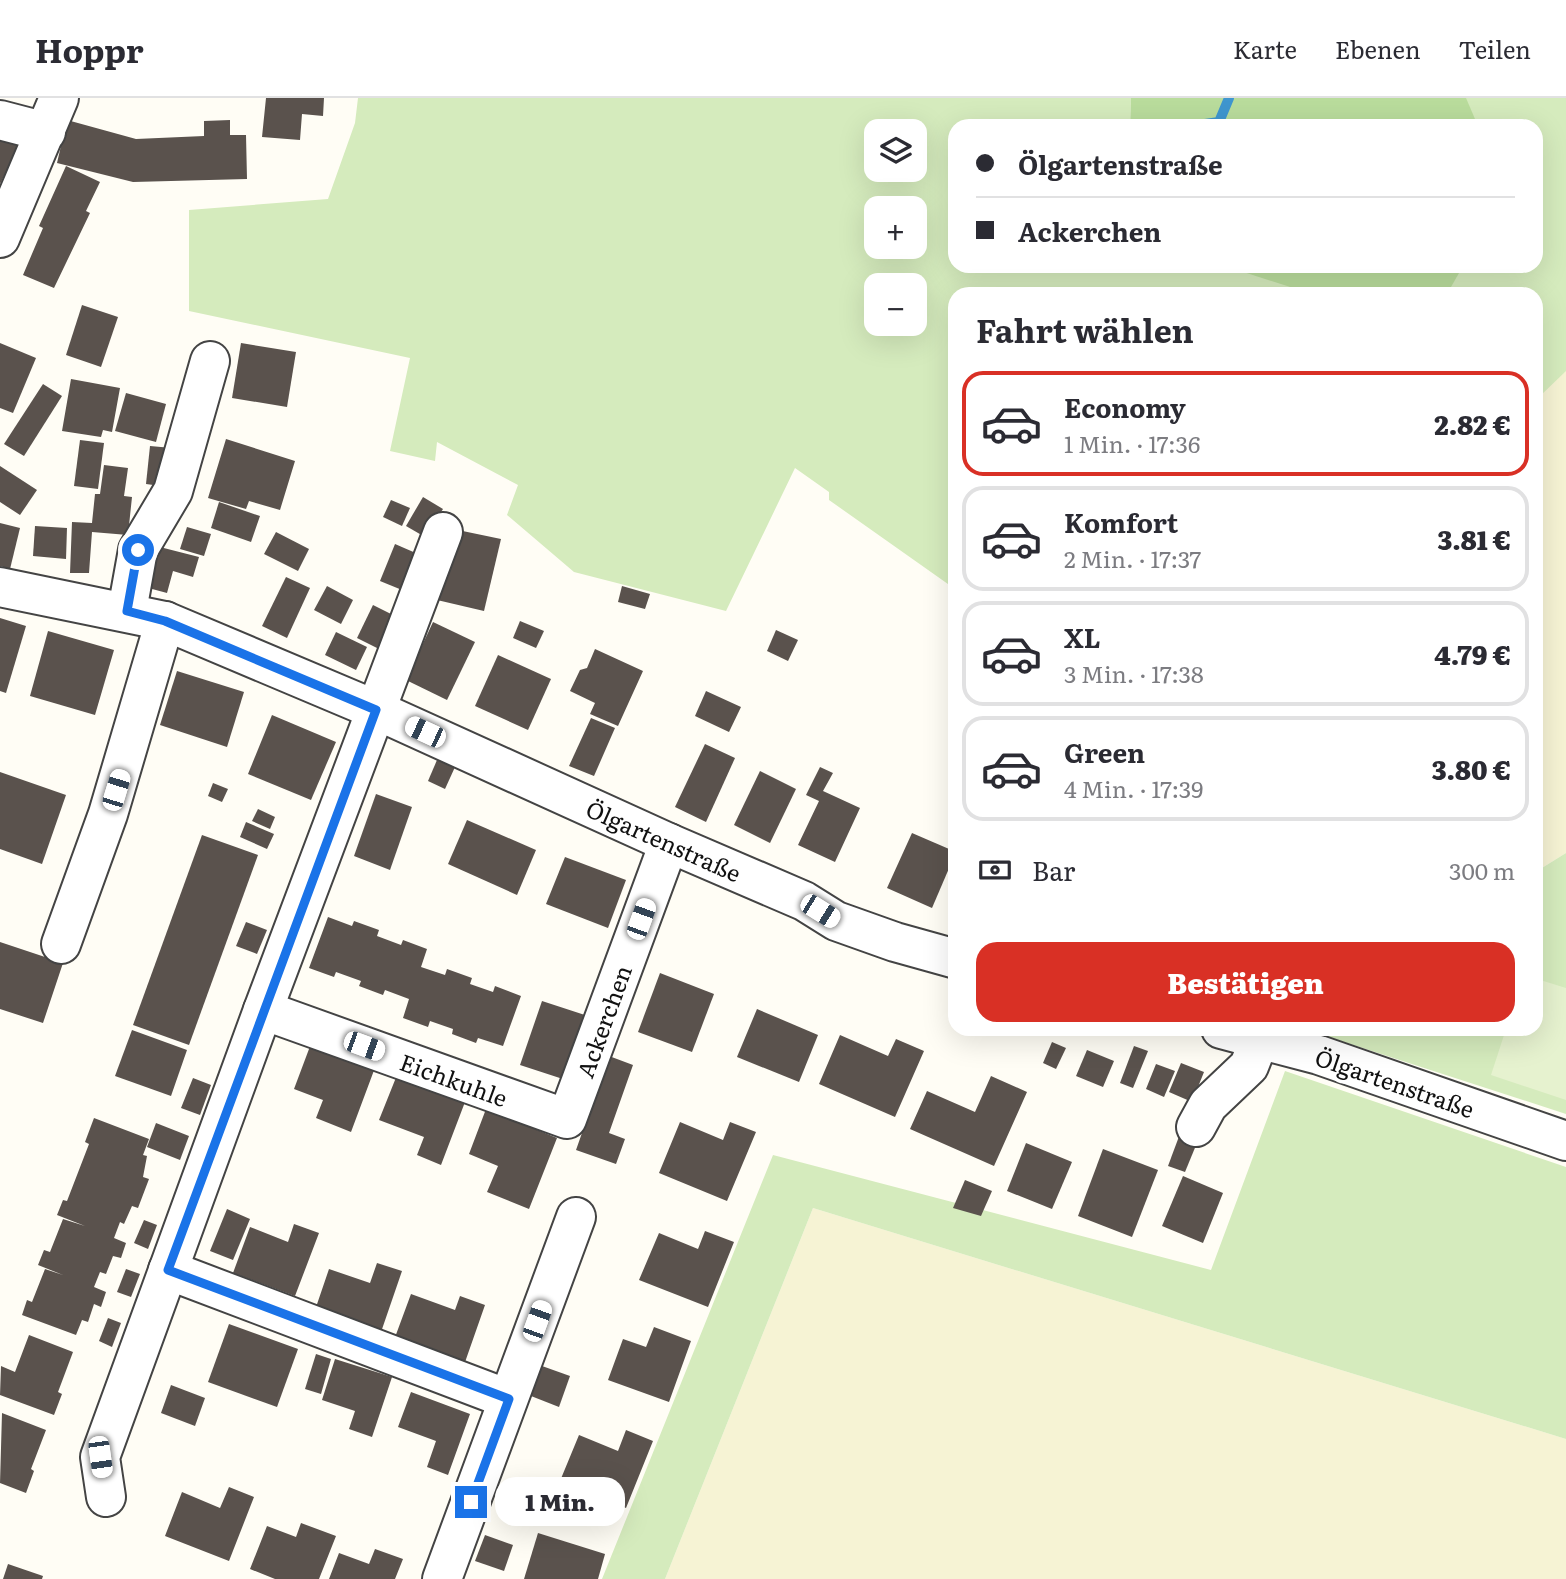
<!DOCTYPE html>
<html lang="de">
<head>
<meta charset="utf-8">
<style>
	body { margin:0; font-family:Literata,serif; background:#f7f7f7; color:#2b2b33; height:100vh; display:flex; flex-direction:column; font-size:26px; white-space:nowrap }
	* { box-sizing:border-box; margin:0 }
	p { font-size:23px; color:#7c7c81 }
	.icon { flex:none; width:38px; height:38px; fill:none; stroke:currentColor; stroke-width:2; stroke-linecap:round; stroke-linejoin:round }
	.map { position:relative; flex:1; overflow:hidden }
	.panel { position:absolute; left:948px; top:189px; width:595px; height:749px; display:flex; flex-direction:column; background:#fff; border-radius:21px; box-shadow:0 7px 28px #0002 }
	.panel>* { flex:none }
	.banner { position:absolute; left:948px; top:21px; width:595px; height:154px; border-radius:21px; box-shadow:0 7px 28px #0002; display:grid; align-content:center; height:154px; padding:0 28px; background:#fff }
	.buttons { position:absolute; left:864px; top:21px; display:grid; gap:14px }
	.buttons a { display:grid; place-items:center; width:63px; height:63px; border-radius:14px; background:#fff; box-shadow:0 7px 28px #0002; font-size:35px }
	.end { position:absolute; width:32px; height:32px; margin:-16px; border:9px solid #1a73e8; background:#fff; box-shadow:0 0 0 4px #fff }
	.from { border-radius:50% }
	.bubble { position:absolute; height:49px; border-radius:21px; background:#fff; box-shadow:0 7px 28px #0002; font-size:23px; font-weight:800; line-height:49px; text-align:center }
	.car { position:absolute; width:21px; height:42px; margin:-21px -10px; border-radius:9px; box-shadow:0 0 5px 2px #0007; background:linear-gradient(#fff 24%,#345 0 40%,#fff 0 76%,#345 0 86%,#fff 0) }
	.banner b { display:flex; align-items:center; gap:24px; height:66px; font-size:26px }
	.banner b+b { border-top:2px solid #e1e1e2 }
	.banner i { width:18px; height:18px; background:#2b2b33 }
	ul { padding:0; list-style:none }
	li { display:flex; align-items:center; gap:21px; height:105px; margin:0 14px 10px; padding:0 14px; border:4px solid #e1e1e2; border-radius:21px }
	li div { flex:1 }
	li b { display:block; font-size:26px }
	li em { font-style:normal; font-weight:800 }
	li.selected { border-color:#d93025 }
	li>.icon { width:63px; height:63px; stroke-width:1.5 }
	h2 { padding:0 28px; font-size:32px; line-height:84px }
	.pay { display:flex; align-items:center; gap:18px; height:77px; padding:0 28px; font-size:26px }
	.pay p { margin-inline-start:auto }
	.primary-button { display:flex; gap:14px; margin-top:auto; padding:14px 28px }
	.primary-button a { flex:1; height:80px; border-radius:21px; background:#d93025; color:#fff; font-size:28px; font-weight:800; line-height:80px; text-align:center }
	header { display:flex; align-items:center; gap:42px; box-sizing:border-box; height:98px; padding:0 35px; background:#fff; border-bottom:2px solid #e1e1e2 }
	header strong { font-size:33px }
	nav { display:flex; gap:38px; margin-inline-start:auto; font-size:24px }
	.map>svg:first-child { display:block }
	.farmland { fill:#f6f3d4 }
	.green { fill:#d5ebbd; fill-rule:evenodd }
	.forest { fill:#b9dc9c }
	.pitch { fill:#e6f2cf }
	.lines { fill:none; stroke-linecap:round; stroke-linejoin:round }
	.stream { stroke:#3f96cf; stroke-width:10 }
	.building { fill:#5a524d }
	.minor-casing { stroke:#444; stroke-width:42 }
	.minor { stroke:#fff; stroke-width:38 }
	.route { stroke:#1a73e8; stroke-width:9 }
	.labels { text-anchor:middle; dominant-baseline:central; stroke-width:7; stroke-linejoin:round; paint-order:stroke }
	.street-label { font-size:23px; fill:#111; stroke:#fff }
</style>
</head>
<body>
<header>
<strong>Hoppr</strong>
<nav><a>Karte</a><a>Ebenen</a><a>Teilen</a></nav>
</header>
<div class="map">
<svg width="1566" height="1481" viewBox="0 0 1566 1481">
	<rect width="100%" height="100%" fill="#fffdf5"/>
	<!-- farmland -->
	<g class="farmland">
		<path d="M 1566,251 L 1566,755 L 1537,773 L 1536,277 Z"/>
		<path d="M 813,1110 L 1566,1341 L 1566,1481 L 665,1481 Z"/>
	</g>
	<!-- green -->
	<g class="green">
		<path d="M 358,0 L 1131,0 L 1130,28 L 956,28 L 956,168 L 1536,168 L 1536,28 L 1145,28 L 1199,0 L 1566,0 L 1566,273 L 1537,301 L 1536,196 L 956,196 L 955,491 L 829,402 L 829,394 L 795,370 L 726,513 L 574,474 L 507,417 L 518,387 L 437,344 L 435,363 L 390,353 L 410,260 L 189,213 L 189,112 L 328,101 L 355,25 ZM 877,33 L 915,33 L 915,72 L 877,72 ZM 877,110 L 915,110 L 915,149 L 877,149 ZM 877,187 L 915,187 L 915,226 L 877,226 Z"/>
		<path d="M 1566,755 L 1566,1016 L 1304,931 L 1536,931 L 1537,773 Z"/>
		<path d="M 1285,973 L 1566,1069 L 1566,1341 L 813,1110 L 665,1481 L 602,1481 L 773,1057 L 1211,1172 Z"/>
	</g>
	<!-- forest -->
	<g class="forest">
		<path d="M 1131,0 L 1466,0 L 1478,28 L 1130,28 Z"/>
		<path d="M 1225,168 L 1463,168 L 1447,196 L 1312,196 Z"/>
	</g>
	<!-- pitch -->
	<path class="pitch" d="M 1537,881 L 1566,890 L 1566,1002 L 1491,977 L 1506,931 L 1536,931 Z"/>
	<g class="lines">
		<!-- stream -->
		<path class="stream" d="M 1191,28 L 1219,24 L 1229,0"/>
	</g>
	<!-- building -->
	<g class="building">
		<path d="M 266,0 L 324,0 L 323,18 L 302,16 L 300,42 L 262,39 Z"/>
		<path d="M 67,22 L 136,41 L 204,38 L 204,23 L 230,22 L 230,37 L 246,37 L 247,81 L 133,84 L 57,65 Z"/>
		<path d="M 0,37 L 20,47 L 0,86 Z"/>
		<path d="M 66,68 L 100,84 L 86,113 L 90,115 L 54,190 L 23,177 L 43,130 L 39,128 Z"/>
		<path d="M 82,207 L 118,219 L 101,269 L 66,257 Z"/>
		<path d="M 0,245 L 36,260 L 13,315 L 0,310 Z"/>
		<path d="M 241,245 L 296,254 L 287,309 L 232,300 Z"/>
		<path d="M 71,281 L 120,290 L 112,334 L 103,332 L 101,339 L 62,333 Z"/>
		<path d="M 43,286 L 62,298 L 24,358 L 4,346 Z"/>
		<path d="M 126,295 L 166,306 L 156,344 L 115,333 Z"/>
		<path d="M 226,341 L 295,363 L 280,412 L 249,403 L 246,411 L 208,400 Z"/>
		<path d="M 80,342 L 104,345 L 98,391 L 74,388 Z"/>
		<path d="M 150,348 L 172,350 L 168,389 L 146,386 Z"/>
		<path d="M 104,367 L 128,370 L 124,398 L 132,399 L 128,437 L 92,434 L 89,475 L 70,475 L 72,424 L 92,425 L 95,396 L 100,396 Z"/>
		<path d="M 0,368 L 37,392 L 20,417 L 0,404 Z"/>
		<path d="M 423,399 L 443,411 L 425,439 L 406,428 Z"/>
		<path d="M 391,402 L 410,410 L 402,428 L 383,419 Z"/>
		<path d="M 219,404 L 260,418 L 251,444 L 211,430 Z"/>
		<path d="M 0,425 L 20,430 L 10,471 L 0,468 Z"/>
		<path d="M 35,428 L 67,430 L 66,461 L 33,458 Z"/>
		<path d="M 187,429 L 211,436 L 204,458 L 180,451 Z"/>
		<path d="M 453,431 L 501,441 L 484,513 L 437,502 Z"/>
		<path d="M 276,434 L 309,451 L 298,473 L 264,456 Z"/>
		<path d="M 395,446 L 418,456 L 402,492 L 380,483 Z"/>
		<path d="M 152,447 L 199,459 L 193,479 L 173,473 L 167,495 L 141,488 Z"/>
		<path d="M 286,479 L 310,490 L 287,540 L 262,528 Z"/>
		<path d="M 327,488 L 353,502 L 341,526 L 314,512 Z"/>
		<path d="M 622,488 L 650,496 L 645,511 L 618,504 Z"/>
		<path d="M 373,507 L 397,519 L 381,552 L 357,540 Z"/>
		<path d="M 0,520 L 26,528 L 6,595 L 0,593 Z"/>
		<path d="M 520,523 L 544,533 L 536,550 L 513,540 Z"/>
		<path d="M 433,524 L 475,544 L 447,602 L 406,582 Z"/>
		<path d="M 776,532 L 798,542 L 788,563 L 767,553 Z"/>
		<path d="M 48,533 L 114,552 L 95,617 L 30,598 Z"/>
		<path d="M 336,534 L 367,549 L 356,572 L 325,557 Z"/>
		<path d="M 595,551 L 643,573 L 618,628 L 590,616 L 595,605 L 570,593 L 580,572 L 587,570 Z"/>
		<path d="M 498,557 L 551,581 L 528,632 L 475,608 Z"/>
		<path d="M 177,573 L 244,594 L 227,649 L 160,627 Z"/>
		<path d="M 706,593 L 741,609 L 729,634 L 695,618 Z"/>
		<path d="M 272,617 L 336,644 L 311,702 L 248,676 Z"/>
		<path d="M 591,620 L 615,630 L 594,678 L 569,668 Z"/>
		<path d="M 705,646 L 735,660 L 706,724 L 675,709 Z"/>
		<path d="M 437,662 L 455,669 L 445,691 L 428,683 Z"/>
		<path d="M 820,669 L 833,675 L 823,693 L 860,710 L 835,764 L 798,747 L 819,703 L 806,697 Z"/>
		<path d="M 760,673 L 796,691 L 770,745 L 734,727 Z"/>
		<path d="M 0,674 L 66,697 L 42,766 L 0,751 Z"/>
		<path d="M 213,685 L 228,691 L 222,704 L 208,698 Z"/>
		<path d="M 376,696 L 412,709 L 390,772 L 354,758 Z"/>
		<path d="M 258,711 L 275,719 L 270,731 L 252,723 Z"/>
		<path d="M 467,722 L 536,752 L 517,797 L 448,766 Z"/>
		<path d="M 246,724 L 274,736 L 267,751 L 240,739 Z"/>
		<path d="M 912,735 L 956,754 L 932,810 L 887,790 Z"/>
		<path d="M 202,737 L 258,757 L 189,947 L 133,927 Z"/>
		<path d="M 565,759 L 626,782 L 608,830 L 546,806 Z"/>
		<path d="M 328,819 L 352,828 L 354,823 L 379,832 L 377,838 L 401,847 L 403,842 L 427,851 L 421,869 L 445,877 L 447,871 L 472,880 L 470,886 L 493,894 L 495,888 L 521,898 L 503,948 L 478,940 L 476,945 L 452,936 L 453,931 L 430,923 L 428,929 L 403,920 L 409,901 L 385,892 L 383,897 L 359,888 L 361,883 L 336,874 L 334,879 L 309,870 Z"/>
		<path d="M 246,824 L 267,832 L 257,856 L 236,848 Z"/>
		<path d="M 0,844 L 63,865 L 43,925 L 0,911 Z"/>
		<path d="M 660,875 L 714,896 L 692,954 L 638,934 Z"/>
		<path d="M 542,903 L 591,919 L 569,983 L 520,967 Z"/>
		<path d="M 757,911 L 818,937 L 799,984 L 737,959 Z"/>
		<path d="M 132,932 L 187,952 L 171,998 L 115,978 Z"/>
		<path d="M 840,937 L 888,958 L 896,941 L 924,953 L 895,1019 L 819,986 Z"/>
		<path d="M 312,943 L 376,967 L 351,1034 L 316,1020 L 323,1002 L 294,991 Z"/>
		<path d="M 1052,944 L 1066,950 L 1056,971 L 1043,965 Z"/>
		<path d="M 1134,948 L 1148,953 L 1133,990 L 1120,985 Z"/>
		<path d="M 1087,952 L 1114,963 L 1103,989 L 1076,978 Z"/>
		<path d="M 609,958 L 633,967 L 609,1035 L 625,1041 L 616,1066 L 576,1052 Z"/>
		<path d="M 1181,965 L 1204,974 L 1192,1004 L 1169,994 Z"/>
		<path d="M 1156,966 L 1175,973 L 1164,999 L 1146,991 Z"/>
		<path d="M 397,977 L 465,1004 L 441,1067 L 417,1057 L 424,1039 L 379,1022 Z"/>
		<path d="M 991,978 L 1027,994 L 994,1068 L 910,1031 L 927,993 L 975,1014 Z"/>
		<path d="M 193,980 L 211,987 L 200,1017 L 181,1010 Z"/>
		<path d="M 486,1011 L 557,1040 L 529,1111 L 487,1094 L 498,1068 L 469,1056 Z"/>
		<path d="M 94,1020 L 149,1041 L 143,1057 L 147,1058 L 143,1079 L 149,1081 L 138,1110 L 132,1108 L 124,1126 L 120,1124 L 114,1140 L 126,1145 L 121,1160 L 113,1158 L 106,1176 L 100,1174 L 94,1189 L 106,1194 L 101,1209 L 94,1206 L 88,1224 L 82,1222 L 76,1237 L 22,1217 L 27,1202 L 32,1204 L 45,1171 L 63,1177 L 38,1167 L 44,1152 L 50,1154 L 63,1121 L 85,1128 L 57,1117 L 63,1102 L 67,1103 L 89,1046 L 85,1044 Z"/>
		<path d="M 680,1024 L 723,1042 L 730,1024 L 756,1034 L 727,1103 L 659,1075 Z"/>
		<path d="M 156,1025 L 189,1038 L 180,1062 L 147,1049 Z"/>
		<path d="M 1181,1033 L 1199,1040 L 1185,1074 L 1168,1068 Z"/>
		<path d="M 1026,1045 L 1072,1064 L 1052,1111 L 1007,1093 Z"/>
		<path d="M 1103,1051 L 1158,1072 L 1132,1139 L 1078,1118 Z"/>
		<path d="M 1183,1078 L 1223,1095 L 1203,1145 L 1162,1128 Z"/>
		<path d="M 965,1082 L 992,1093 L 981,1118 L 953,1110 Z"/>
		<path d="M 227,1111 L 250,1121 L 233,1162 L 210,1153 Z"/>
		<path d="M 144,1122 L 157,1127 L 148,1151 L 134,1145 Z"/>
		<path d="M 294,1126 L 319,1135 L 295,1198 L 233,1175 L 250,1129 L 288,1144 Z"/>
		<path d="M 705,1133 L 734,1144 L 708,1209 L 639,1182 L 659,1135 L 698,1151 Z"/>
		<path d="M 377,1165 L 402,1173 L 380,1237 L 314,1215 L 329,1171 L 370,1185 Z"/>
		<path d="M 126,1171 L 140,1176 L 131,1199 L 117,1194 Z"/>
		<path d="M 411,1196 L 455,1212 L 460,1198 L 485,1207 L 464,1267 L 394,1242 Z"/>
		<path d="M 108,1220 L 121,1225 L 112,1249 L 99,1243 Z"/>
		<path d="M 229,1226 L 298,1251 L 277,1309 L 208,1284 Z"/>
		<path d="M 654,1229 L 691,1243 L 669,1304 L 608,1282 L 623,1241 L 646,1249 Z"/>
		<path d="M 29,1237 L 73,1254 L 58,1294 L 62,1296 L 54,1317 L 0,1297 L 1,1268 L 15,1274 Z"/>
		<path d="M 316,1256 L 331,1261 L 321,1296 L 305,1291 Z"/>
		<path d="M 335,1261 L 392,1279 L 372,1339 L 349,1331 L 355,1313 L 322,1302 Z"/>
		<path d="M 542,1268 L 570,1278 L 559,1309 L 531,1298 Z"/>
		<path d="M 171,1287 L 205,1300 L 195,1328 L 161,1315 Z"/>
		<path d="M 411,1294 L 470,1316 L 448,1377 L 427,1369 L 436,1343 L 398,1329 Z"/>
		<path d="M 2,1315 L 46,1332 L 31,1371 L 34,1373 L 26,1395 L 0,1385 Z"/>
		<path d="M 626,1332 L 653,1343 L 626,1410 L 560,1383 L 579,1337 L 618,1353 Z"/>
		<path d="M 229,1389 L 254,1399 L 229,1463 L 165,1438 L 182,1394 L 220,1410 Z"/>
		<path d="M 301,1425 L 336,1438 L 319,1481 L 275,1481 L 250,1471 L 267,1428 L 296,1439 Z"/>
		<path d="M 538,1435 L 605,1456 L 598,1481 L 524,1481 Z"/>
		<path d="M 485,1437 L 513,1447 L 504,1473 L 475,1463 Z"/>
		<path d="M 375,1451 L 403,1461 L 395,1481 L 329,1481 L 339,1455 L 369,1466 Z"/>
		<path d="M 8,1466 L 43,1478 L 42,1481 L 3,1481 Z"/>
	</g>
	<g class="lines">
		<!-- minor casing -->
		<g class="minor-casing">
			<g id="minor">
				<path d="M 0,22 L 46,34"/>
				<path d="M 0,140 L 59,0"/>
				<path d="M 0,489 L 165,523 L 376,612 L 669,745 L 804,803 L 836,823 L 895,844 L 956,861"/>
				<path d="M 127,513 L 138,452 L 173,393 L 210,263"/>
				<path d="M 61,846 L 108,716 L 165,523"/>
				<path d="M 263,912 L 567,1021 L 669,745"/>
				<path d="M 1221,931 L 1319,957 L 1566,1043"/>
				<path d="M 1196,1029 L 1208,1007 L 1249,968 L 1260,940"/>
				<path d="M 168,1172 L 508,1301"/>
				<path d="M 106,1399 L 100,1359 L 263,912 L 443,434"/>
				<path d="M 442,1481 L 576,1119"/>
			</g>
		</g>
		<!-- minor -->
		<use href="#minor" class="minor"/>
	</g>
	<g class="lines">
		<!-- route -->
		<path class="route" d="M 138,452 L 127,513 L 165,523 L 376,612 L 168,1172 L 509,1301 L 471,1404"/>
	</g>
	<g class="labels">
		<!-- street labels -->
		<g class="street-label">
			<text transform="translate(664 742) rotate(24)">Ölgartenstraße</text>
			<text transform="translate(603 923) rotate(-70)">Ackerchen</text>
			<text transform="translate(454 981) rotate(20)">Eichkuhle</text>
			<text transform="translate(1395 984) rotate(19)">Ölgartenstraße</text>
		</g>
	</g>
</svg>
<div class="buttons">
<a><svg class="icon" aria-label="layers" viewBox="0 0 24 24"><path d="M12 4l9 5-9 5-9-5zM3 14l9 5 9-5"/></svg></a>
<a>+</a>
<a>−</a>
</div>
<i class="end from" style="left:138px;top:452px"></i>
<i class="end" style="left:471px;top:1404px"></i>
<div class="bubble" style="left:495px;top:1379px;width:130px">1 Min.</div>
<i class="car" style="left:425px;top:634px;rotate:295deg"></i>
<i class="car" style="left:116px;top:692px;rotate:17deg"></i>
<i class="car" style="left:820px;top:813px;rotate:122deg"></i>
<i class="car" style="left:641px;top:821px;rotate:20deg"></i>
<i class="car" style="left:364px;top:948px;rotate:110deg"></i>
<i class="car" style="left:537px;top:1223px;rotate:20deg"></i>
<i class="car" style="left:100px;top:1359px;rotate:172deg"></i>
<div class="banner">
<b><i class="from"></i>Ölgartenstraße</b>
<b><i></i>Ackerchen</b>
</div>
<section class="panel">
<h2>Fahrt wählen</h2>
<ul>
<li class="selected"><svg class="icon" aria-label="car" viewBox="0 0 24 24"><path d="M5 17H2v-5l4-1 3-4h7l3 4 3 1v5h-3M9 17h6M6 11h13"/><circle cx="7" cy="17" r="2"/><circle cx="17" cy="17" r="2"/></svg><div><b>Economy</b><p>1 Min. · 17:36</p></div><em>2.82 €</em></li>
<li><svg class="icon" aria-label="car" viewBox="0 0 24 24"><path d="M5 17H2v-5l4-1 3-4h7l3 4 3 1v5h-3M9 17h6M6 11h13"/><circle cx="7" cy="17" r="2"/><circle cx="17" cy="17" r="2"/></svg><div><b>Komfort</b><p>2 Min. · 17:37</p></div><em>3.81 €</em></li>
<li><svg class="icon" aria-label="car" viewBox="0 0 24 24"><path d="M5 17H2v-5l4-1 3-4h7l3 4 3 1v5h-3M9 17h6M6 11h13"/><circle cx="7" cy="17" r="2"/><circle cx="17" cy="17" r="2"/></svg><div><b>XL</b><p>3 Min. · 17:38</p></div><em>4.79 €</em></li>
<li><svg class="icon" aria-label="car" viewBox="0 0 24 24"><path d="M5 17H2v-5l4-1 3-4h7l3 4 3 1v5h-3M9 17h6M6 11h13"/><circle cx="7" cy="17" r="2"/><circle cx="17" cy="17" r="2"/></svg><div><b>Green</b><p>4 Min. · 17:39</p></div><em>3.80 €</em></li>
</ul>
<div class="pay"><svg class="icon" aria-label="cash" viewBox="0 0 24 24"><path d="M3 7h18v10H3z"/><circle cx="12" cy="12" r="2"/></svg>Bar<p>300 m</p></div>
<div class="primary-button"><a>Bestätigen</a></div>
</section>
</div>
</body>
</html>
